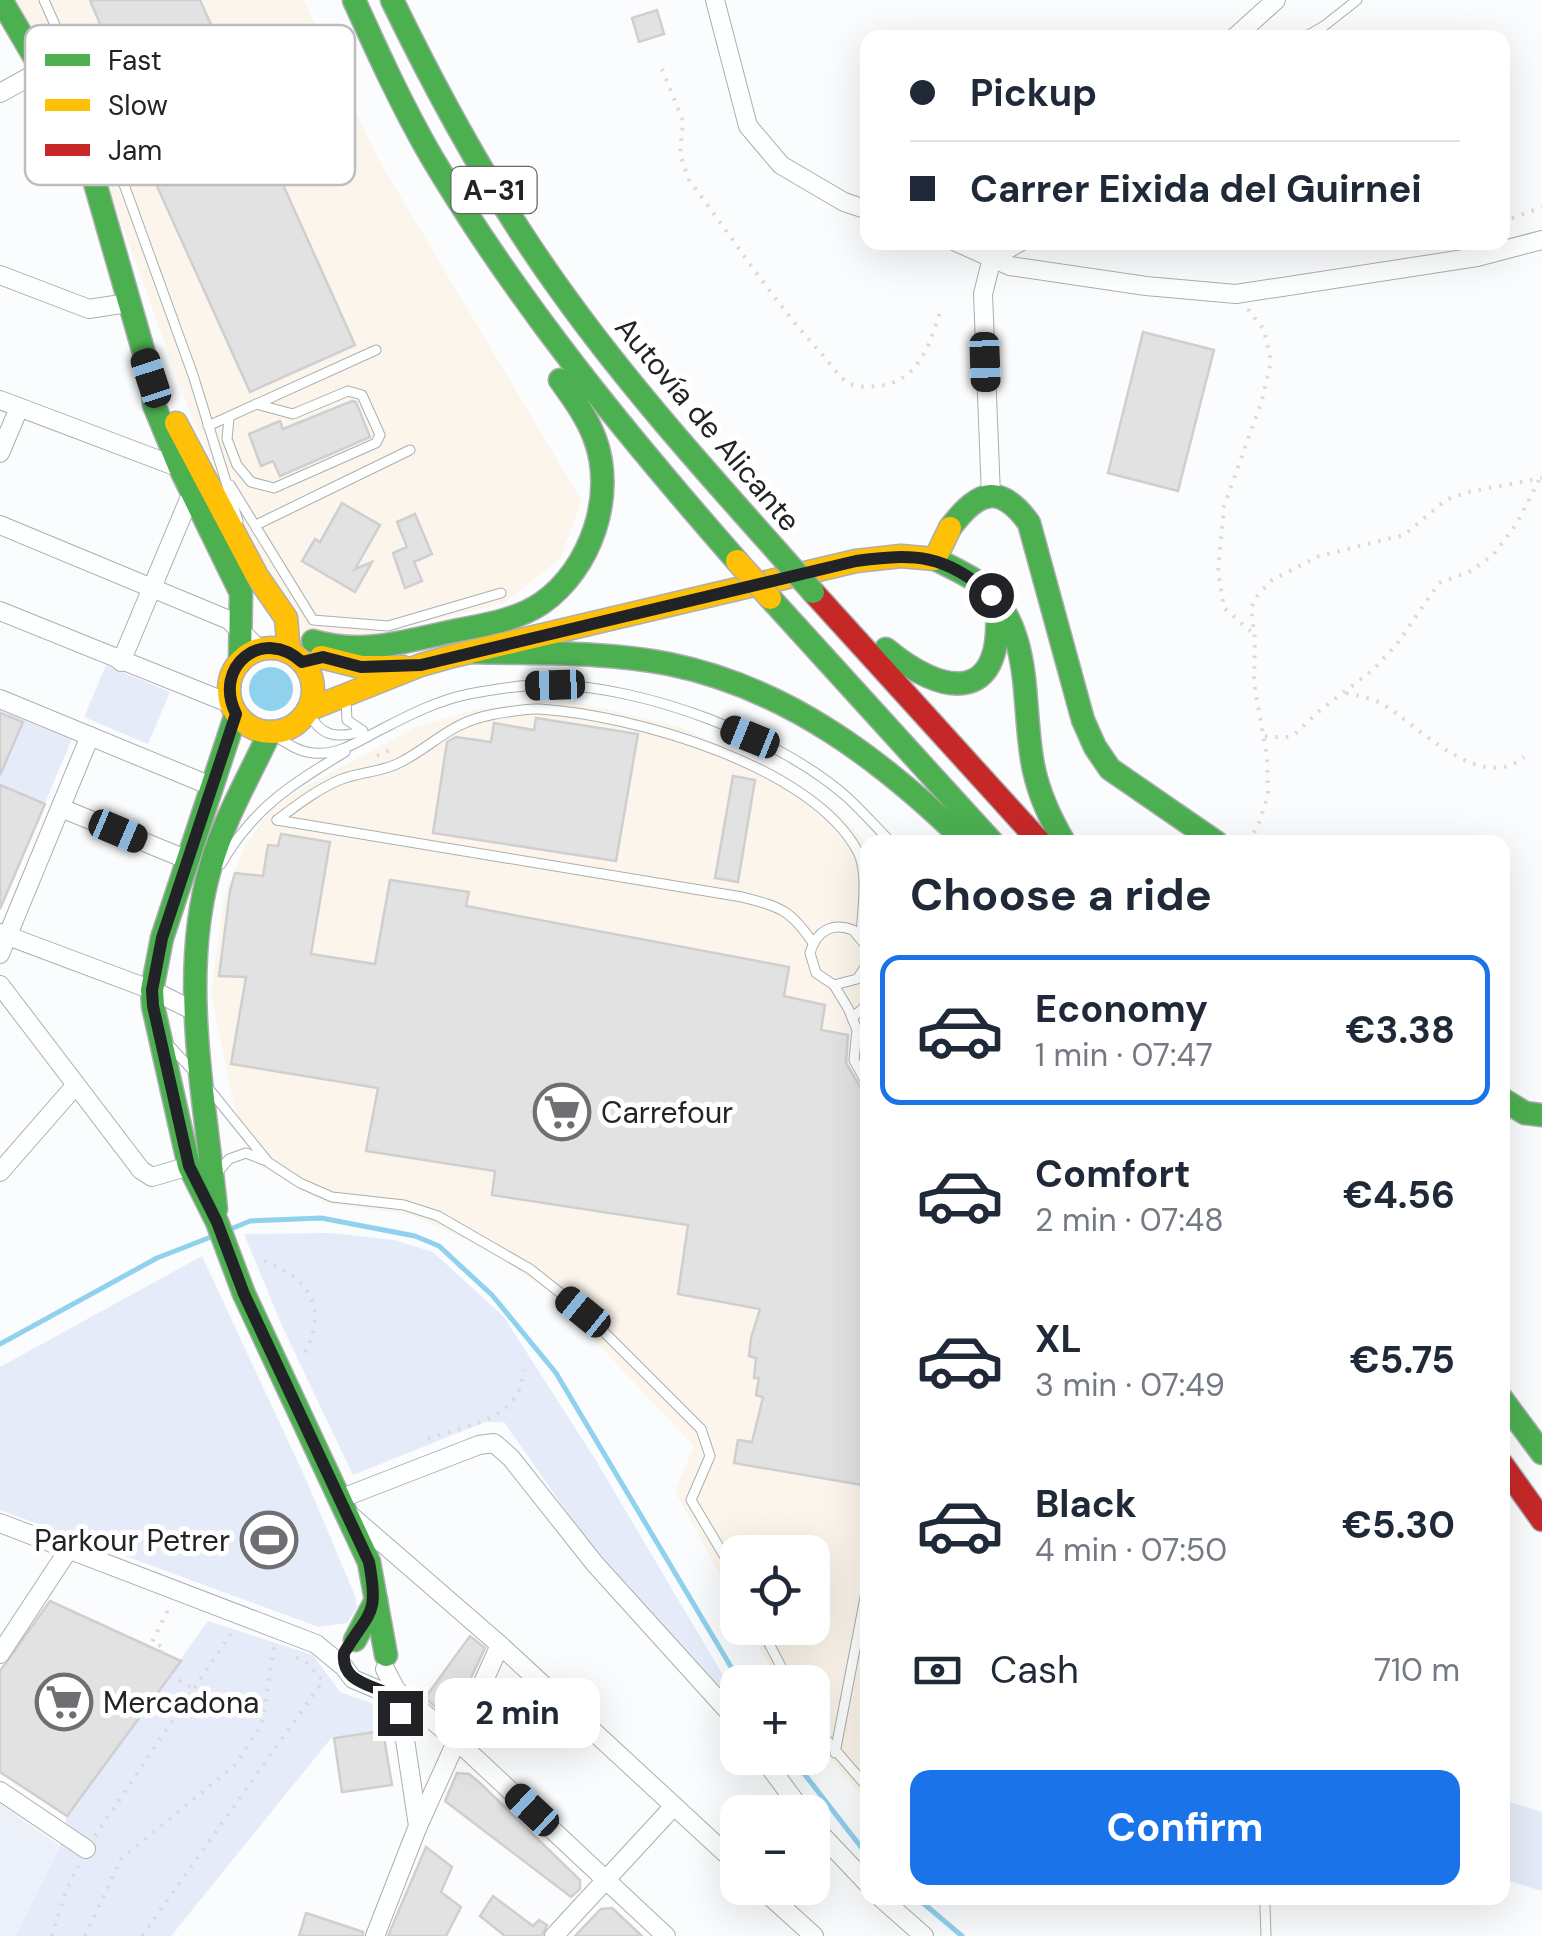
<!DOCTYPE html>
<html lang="en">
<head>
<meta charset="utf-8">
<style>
	body { margin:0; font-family:"DM Sans",sans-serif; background:#f6f6f7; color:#1f2937; height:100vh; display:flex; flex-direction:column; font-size:38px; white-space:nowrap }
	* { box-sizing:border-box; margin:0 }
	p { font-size:32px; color:#747a83 }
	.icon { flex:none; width:55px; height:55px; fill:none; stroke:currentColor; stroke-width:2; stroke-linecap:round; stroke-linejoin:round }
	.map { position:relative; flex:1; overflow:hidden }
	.drawer { position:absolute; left:860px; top:835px; width:650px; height:1070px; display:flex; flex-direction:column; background:#fff; border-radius:20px; box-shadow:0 10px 40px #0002 }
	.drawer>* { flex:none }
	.top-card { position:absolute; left:860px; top:30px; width:650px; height:220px; border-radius:20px; box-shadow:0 10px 40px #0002; display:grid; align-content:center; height:220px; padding:0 50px; background:#fff }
	.buttons { position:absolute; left:720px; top:1535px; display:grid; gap:20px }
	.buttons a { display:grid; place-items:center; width:110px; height:110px; border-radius:20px; background:#fff; box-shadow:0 10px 40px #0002; font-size:50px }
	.end { position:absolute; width:45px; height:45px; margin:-22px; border:12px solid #222326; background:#fff; box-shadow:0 0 0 5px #fff }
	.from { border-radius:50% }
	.bubble { position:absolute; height:70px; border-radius:20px; background:#fff; box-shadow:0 10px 40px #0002; font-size:32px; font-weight:700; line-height:70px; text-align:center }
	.car { position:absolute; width:30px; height:60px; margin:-30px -15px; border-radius:12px; box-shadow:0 0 8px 2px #0007; background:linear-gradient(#222 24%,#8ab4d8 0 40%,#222 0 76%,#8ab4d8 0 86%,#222 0) }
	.top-card b { display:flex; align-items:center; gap:35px; height:95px; font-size:38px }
	.top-card b+b { border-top:2px solid #e0e1e3 }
	.top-card i { width:25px; height:25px; background:#1f2937 }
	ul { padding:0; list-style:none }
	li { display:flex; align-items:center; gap:30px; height:150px; margin:0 20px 15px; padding:0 30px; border:5px solid transparent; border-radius:20px }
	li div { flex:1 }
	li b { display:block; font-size:38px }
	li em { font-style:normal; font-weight:700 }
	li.selected { border-color:#1a73e8 }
	li>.icon { width:90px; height:90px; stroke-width:1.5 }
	h2 { padding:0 50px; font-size:45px; line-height:120px }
	.pay { display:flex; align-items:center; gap:25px; height:110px; padding:0 50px; font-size:38px }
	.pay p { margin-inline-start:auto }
	.action { display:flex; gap:20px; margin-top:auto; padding:20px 50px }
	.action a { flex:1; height:115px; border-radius:20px; background:#1a73e8; color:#fff; font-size:40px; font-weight:700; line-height:115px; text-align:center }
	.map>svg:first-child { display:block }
	.commercial { fill:#fbf5eb }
	.built { fill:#ecf0f9 }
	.green { fill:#e5ebf8 }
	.water { fill:#90d1ee }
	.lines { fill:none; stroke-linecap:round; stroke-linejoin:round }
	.stream { stroke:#90d1ee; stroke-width:5 }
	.building { fill:#e2e2e3; stroke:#cfced0; stroke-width:2.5 }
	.lane-casing { stroke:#adaeb0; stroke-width:11 }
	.street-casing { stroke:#adaeb0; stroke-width:20 }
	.fast-casing { stroke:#adaeb0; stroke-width:25 }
	.slow-casing { stroke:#adaeb0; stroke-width:25 }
	.jam-casing { stroke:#adaeb0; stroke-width:25 }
	.path { stroke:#dadada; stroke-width:4; stroke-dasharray:2.5 8; stroke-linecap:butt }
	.lane { stroke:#feffff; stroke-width:9 }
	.street { stroke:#feffff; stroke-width:18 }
	.fast { stroke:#4caf50; stroke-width:22 }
	.slow { stroke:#ffc107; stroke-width:22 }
	.jam { stroke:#c62828; stroke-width:22 }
	.fast-bridge-casing { stroke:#adaeb0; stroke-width:25; stroke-linecap:butt }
	.slow-bridge-casing { stroke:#adaeb0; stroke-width:25; stroke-linecap:butt }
	.fast-bridge { stroke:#4caf50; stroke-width:22 }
	.slow-bridge { stroke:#ffc107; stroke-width:22 }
	.route { stroke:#222326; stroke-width:12 }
	.labels { text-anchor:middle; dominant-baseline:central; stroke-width:10; stroke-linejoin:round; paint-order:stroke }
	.shield { fill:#fff; stroke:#646567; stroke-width:2.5 }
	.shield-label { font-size:28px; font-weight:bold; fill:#222326 }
	.street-label { font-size:30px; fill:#222326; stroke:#fff }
	.poi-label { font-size:30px; fill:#222326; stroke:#fff; text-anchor:start }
	.key { fill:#fff; stroke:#bdbdbe; stroke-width:2.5 }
	.key-label { font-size:28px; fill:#222326 }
</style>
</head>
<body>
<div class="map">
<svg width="1542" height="1936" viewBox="0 0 1542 1936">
	<rect width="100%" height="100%" fill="#fafcfe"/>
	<!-- commercial -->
	<g class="commercial">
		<path d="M 14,0 L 304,0 L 377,157 L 581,500 L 561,558 L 504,603 L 370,636 L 299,634 L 194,424 L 80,108 Z"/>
		<path d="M 540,701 L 580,703 L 680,727 L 777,771 L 842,816 L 867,845 L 867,1802 L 813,1737 L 812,1682 L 779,1682 L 749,1628 L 812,1628 L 812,1552 L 738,1552 L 737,1606 L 675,1491 L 694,1446 L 548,1291 L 488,1249 L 411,1215 L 325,1203 L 258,1165 L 233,1102 L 211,993 L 224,896 L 244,848 L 270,811 L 300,789 L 416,727 L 473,710 Z"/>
	</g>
	<!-- built -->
	<path class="built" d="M 0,1804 L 60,1846 L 15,1936 L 0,1936 Z"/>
	<!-- green -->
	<g class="green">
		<path d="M 106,665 L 170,692 L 148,744 L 84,717 Z"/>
		<path d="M 0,708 L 72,739 L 0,909 Z"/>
		<path d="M 330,1233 L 394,1240 L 433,1252 L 504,1317 L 595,1459 L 737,1699 L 729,1705 L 578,1528 L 504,1422 L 485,1422 L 353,1475 L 283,1328 L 244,1234 Z"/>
		<path d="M 202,1256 L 308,1484 L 355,1596 L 357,1607 L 347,1623 L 319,1627 L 0,1510 L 0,1367 Z"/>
		<path d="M 208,1621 L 313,1655 L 340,1692 L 377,1705 L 383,1731 L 332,1737 L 171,1936 L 15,1936 L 60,1846 L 67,1816 Z"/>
		<path d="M 1502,1800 L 1542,1812 L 1542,1891 L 1503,1879 Z"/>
	</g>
	<!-- water -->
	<circle class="water" cx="271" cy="689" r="22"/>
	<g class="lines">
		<!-- stream -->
		<g class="stream">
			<path d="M 226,1231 L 250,1221 L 321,1218 L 415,1236 L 439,1246 L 492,1295 L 556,1373 L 740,1682"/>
			<path d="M 0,1344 L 157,1258 L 216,1235"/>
			<path d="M 792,1758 L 868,1856"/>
			<path d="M 917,1898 L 962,1936"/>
		</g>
	</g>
	<!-- building -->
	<g class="building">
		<path d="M 90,0 L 200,0 L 355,345 L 250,392 L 143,155 L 156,149 L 127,85 L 97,99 L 88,79 L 118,67 Z"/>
		<path d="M 657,10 L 664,34 L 639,42 L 632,18 Z"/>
		<path d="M 1143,332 L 1214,350 L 1178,491 L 1108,473 Z"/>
		<path d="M 352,401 L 356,402 L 370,437 L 280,476 L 273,461 L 261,466 L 249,434 L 280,421 L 283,429 Z"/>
		<path d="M 342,503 L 380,525 L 355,569 L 372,562 L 355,592 L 302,561 L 315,539 L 320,542 Z"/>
		<path d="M 415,514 L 432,554 L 414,562 L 422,581 L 405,588 L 393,553 L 407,547 L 397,522 Z"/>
		<path d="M 0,713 L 23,722 L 0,775 Z"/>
		<path d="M 536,718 L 638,734 L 616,861 L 433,833 L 447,742 L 456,737 L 491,742 L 494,723 L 534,730 Z"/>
		<path d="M 733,776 L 755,780 L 738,882 L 715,878 Z"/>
		<path d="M 0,785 L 45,804 L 0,909 Z"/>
		<path d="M 281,834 L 330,842 L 311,954 L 375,964 L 390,880 L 469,892 L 466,906 L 789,967 L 784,996 L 825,1005 L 821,1030 L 848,1035 L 846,1063 L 868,1100 L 868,1486 L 734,1463 L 738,1440 L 752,1442 L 763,1397 L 756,1395 L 759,1378 L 754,1378 L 756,1358 L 749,1356 L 751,1338 L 760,1309 L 678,1294 L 688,1225 L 492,1195 L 495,1171 L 366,1151 L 378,1088 L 231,1064 L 246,977 L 219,976 L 230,891 L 235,873 L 263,876 L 268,845 L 278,846 Z"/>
		<path d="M 50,1601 L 181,1661 L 67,1816 L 0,1772 L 0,1671 Z"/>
		<path d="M 470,1636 L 485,1648 L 451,1720 L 425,1698 Z"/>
		<path d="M 383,1731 L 392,1785 L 342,1792 L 334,1738 Z"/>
		<path d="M 457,1773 L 469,1774 L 480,1783 L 580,1880 L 580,1889 L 571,1897 L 445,1801 Z"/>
		<path d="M 426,1847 L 452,1867 L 441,1892 L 461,1907 L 446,1936 L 388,1936 Z"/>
		<path d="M 493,1896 L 533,1926 L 539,1920 L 547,1925 L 542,1936 L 505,1936 L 480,1916 Z"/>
		<path d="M 612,1908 L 642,1936 L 575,1936 L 601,1909 Z"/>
		<path d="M 306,1913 L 363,1932 L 363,1936 L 299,1936 Z"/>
	</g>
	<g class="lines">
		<!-- lane casing -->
		<g class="lane-casing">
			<g id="lane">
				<path d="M 44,0 L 118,168 L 193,375 L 238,521"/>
				<path d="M 1303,38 L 1324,26 L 1357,0"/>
				<path d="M 229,418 L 227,439 L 237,465 L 251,482 L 274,488 L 376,443 L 380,435 L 362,395 L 348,391 L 293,414 L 256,404"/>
				<path d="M 208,426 L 376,350"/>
				<path d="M 230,485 L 313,620 L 388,626 L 501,593"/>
				<path d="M 256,525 L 410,450"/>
				<path d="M 346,700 L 347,720 L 362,730"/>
				<path d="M 308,711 C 320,737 337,739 363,731"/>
				<path d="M 272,734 C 285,742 298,752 313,753 C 340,756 361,739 384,728 C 411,714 439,700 469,694 C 496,689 525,684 552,685 C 644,686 780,737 848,798 C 863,812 877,828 891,842"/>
				<path d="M 277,820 C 297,805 319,788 342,779 C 361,772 383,772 401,762 C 437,743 450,722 495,714 C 509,712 525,708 540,709 C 632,715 812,765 858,852 C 869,874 862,912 861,936"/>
				<path d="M 277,820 L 742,897 C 780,907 790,909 813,943"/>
				<path d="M 221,864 C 253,808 292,784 345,752"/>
				<path d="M 868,948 L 853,930 C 832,922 816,931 810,953 L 816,973 L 834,985 L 849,1010 L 857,1030 L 854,1060 L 868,1086"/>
				<path d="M 834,985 L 857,979 L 868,963"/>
				<path d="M 852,1018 L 868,1004"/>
				<path d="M 169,1045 L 196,1074"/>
				<path d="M 209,1089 L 268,1162 L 300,1183 L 332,1197 L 404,1205 L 438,1216 L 530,1269 L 583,1311 L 701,1429 L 710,1456 L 691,1500 L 738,1579"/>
				<path d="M 218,1172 L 229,1159 L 246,1153 L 264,1160"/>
				<path d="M 761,1628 L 789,1682"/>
				<path d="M 812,1723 L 868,1788"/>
				<path d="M 835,1753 L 868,1582"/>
				<path d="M 1265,1906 L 1266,1936"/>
			</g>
		</g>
		<!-- street casing -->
		<g class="street-casing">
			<g id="street">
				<path d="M 715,0 L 748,126 L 781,165 L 844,202 L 868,210"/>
				<path d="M 1234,38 L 1276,0"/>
				<path d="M 0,93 L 42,70"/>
				<path d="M 956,242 L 1010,266 L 1146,286 L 1236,294 L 1477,257 L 1542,240"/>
				<path d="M 0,275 L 89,309 L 127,303"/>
				<path d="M 0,400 L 180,468"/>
				<path d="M 0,453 L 19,408"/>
				<path d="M 991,496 L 983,294 L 992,258 L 1020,242"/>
				<path d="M 0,525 L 229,620 L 259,649"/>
				<path d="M 0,611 L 231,704"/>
				<path d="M 121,662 L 192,492"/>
				<path d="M 0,699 L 211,786"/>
				<path d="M 61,808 L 188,860"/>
				<path d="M 0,933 L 152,990 L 196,1012"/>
				<path d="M 0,954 L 90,736"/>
				<path d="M 0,985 L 141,1170 L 152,1177 L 189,1166"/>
				<path d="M 0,1172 L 75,1086"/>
				<path d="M 342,1498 L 479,1445 L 494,1443 L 511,1458 L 595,1564 L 738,1722"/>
				<path d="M 349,1514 L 500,1645 L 738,1865"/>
				<path d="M 0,1523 L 316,1644 L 344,1667 L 353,1679 L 391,1695 L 401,1713 L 418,1826 L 375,1936"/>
				<path d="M 0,1654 L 69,1549"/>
				<path d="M 385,1669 L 396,1690 L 456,1740 L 666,1936"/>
				<path d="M 763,1758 L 803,1812"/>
				<path d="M 0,1791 L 86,1849"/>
				<path d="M 812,1825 L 868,1884"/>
				<path d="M 418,1826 L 500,1645"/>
				<path d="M 761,1888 L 814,1936"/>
				<path d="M 881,1898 L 924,1936"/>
				<path d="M 554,1936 L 674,1806"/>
			</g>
		</g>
		<!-- fast casing -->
		<g class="fast-casing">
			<g id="fast">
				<path d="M 1,0 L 82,138 L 152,381 L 154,405 L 180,468 L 241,593 L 240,661"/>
				<path d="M 354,0 C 378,53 402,106 431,156 C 518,303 625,433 737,561"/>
				<path d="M 392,0 C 441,101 495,200 561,291 C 626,382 701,466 776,550"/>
				<path d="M 950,528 C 978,490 1000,483 1029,523 L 1083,720 L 1095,747 L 1110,769 L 1216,842"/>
				<path d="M 935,559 C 949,566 964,573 976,581 C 1037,624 1020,708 1034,770 C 1040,797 1050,818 1064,842"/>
				<path d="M 770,598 L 992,842"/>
				<path d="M 313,641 C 359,654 395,644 440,634 C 474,626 513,623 542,603 C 591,569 616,495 595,439 C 587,417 573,398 560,380"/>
				<path d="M 886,649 C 942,696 1002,705 997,612"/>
				<path d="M 471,652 C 537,654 604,651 669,664 C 787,688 882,760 966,842"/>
				<path d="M 236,714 L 162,938 L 152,990 L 153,1006 L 189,1166 L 217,1222 L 244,1294 L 369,1562 L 386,1655"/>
				<path d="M 1502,1099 L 1525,1113 L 1542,1115"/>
				<path d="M 216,1209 C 205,1098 178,975 211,865 C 224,819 250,775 270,732"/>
				<path d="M 1502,1399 L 1542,1453"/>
				<path d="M 355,1640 L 376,1600"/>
			</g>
		</g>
		<!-- slow casing -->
		<g class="slow-casing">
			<g id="slow">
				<path d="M 176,423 L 257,576 L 286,618 L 289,652"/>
				<circle cx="271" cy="690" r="42"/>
				<path d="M 321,657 L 361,667 L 403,667"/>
				<path d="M 308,710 L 421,665 L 453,656 L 856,561 L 901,556 L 935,559 L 950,528"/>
			</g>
		</g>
		<!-- jam casing -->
		<g class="jam-casing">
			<g id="jam">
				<path d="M 813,592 L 1040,842"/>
				<path d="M 1502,1464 L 1542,1520"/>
			</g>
		</g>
		<!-- path -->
		<g class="path">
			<path d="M 662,69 L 683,121 L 680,154 L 689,180 C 733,238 772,300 821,353 C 829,362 837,375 847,382 C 856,388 868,387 877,386 C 919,383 931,342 941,308"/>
			<path d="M 1502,222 L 1542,207"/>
			<path d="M 1248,309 L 1264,330 L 1271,362 L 1262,400 L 1224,506 L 1218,571 L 1224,608 L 1255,635"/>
			<path d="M 1346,693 C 1359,696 1372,698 1384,705 C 1418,726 1481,794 1524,757"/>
			<path d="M 1265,736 L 1284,738 L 1294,735 L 1318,712 L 1374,669 L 1397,644 L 1439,583 L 1471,571 L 1493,555 L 1517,523 L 1539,480"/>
			<path d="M 377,756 L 395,748"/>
			<path d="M 1249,842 L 1258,826 L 1268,795 L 1267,757 L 1254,683 L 1255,639 L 1251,609 L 1255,598 L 1272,580 L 1319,556 L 1404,535 L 1446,500 L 1468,492 L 1542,478"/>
			<path d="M 264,1261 C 310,1279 329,1308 304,1354"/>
			<path d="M 428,1439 C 467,1425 522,1420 523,1370"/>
			<path d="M 162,1653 L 165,1648 L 152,1642 L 169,1608"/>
			<path d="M 170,1675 L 194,1689"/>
			<path d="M 95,1836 L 232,1632"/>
			<path d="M 52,1936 L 65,1893 L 78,1866"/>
			<path d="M 85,1936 L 121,1859 L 235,1765 L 262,1724 L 274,1647"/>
			<path d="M 142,1936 L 323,1681 L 307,1663 L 292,1655"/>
		</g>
		<!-- lane -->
		<use href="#lane" class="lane"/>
		<!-- street -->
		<use href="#street" class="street"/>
		<!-- fast -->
		<use href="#fast" class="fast"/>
		<!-- slow -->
		<use href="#slow" class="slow"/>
		<!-- jam -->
		<use href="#jam" class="jam"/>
		<!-- fast-bridge casing -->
		<g class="fast-bridge-casing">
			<path id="fast-bridge" d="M 776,550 L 813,592"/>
		</g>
		<!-- slow-bridge casing -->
		<g class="slow-bridge-casing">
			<path id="slow-bridge" d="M 737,561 L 770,598"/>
		</g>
		<!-- fast-bridge -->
		<use href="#fast-bridge" class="fast-bridge"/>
		<!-- slow-bridge -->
		<use href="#slow-bridge" class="slow-bridge"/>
	</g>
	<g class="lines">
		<!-- route -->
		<path class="route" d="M 400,1713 L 391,1695 C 370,1684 341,1682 344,1653 C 370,1610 379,1616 369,1562 L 244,1294 L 217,1222 L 189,1166 L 153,1006 L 152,990 L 162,938 L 236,714 C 212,666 263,626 302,662 L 323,657 L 361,667 L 421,665 L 856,561 C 914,553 946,554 991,595"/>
	</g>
	<!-- icons -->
	<defs>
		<g id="supermarket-ring" transform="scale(2.875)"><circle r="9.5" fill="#fff" stroke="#6e6f72" stroke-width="1.5"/><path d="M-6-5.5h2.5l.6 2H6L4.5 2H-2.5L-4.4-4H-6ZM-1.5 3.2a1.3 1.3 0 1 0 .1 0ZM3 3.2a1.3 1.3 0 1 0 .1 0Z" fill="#6e6f72"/></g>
		<g id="stadium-ring" transform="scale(2.875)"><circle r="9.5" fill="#fff" stroke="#6e6f72" stroke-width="1.5"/><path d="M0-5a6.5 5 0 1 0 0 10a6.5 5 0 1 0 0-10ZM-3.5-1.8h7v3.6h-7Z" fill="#6e6f72"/></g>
	</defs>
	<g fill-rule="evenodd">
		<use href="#supermarket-ring" x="562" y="1112"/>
		<use href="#stadium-ring" x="269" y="1540"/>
		<use href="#supermarket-ring" x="64" y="1702"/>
	</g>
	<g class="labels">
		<!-- shield labels -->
		<rect class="shield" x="451.5" y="167" width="85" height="46" rx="8"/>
		<g class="shield-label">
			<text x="494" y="190">A-31</text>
		</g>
		<!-- street labels -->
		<g class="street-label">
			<text transform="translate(708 424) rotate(50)">Autovía de Alicante</text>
		</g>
		<!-- poi labels -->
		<g class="poi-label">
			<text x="601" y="1112">Carrefour</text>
			<text x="230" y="1540" text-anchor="end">Parkour Petrer</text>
			<text x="103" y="1702">Mercadona</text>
		</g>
	</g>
	<!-- legend -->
	<rect x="25" y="25" width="330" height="160" rx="15" class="key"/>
	<rect x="45" y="54" width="45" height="12" fill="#4caf50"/>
	<rect x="45" y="99" width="45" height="12" fill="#ffc107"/>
	<rect x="45" y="144" width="45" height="12" fill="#c62828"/>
	<g class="key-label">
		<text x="108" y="70">Fast</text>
		<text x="108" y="115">Slow</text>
		<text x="108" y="160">Jam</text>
	</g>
</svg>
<div class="buttons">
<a><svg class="icon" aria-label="locate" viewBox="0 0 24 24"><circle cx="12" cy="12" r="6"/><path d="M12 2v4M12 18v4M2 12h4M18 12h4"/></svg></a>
<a>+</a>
<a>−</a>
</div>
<i class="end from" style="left:991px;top:595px"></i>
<i class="end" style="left:400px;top:1713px"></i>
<div class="bubble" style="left:435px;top:1678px;width:165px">2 min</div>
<i class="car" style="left:985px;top:362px;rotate:178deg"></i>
<i class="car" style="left:151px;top:378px;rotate:342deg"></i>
<i class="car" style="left:555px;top:685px;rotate:268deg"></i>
<i class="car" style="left:750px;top:737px;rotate:292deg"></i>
<i class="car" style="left:118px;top:831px;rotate:113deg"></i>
<i class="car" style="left:583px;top:1312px;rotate:309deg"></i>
<i class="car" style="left:532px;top:1810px;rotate:313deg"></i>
<div class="top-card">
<b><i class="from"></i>Pickup</b>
<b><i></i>Carrer Eixida del Guirnei</b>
</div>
<section class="drawer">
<h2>Choose a ride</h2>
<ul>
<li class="selected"><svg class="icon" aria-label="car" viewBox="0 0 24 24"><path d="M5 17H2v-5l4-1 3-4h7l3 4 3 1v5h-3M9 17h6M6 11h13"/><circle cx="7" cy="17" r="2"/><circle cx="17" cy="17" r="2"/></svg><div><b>Economy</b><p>1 min · 07:47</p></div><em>€3.38</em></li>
<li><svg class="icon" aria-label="car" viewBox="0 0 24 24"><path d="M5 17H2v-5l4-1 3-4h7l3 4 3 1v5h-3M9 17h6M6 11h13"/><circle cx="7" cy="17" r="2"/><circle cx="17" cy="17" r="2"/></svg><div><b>Comfort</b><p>2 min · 07:48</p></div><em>€4.56</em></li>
<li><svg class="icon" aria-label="car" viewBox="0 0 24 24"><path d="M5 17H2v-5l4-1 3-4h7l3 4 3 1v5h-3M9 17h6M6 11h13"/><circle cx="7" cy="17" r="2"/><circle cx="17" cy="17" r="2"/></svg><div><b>XL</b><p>3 min · 07:49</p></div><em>€5.75</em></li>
<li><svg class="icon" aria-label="car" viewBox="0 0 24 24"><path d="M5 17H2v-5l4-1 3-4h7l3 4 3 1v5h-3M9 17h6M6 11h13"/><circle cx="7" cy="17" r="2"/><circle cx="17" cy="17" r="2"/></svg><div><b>Black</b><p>4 min · 07:50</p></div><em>€5.30</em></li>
</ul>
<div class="pay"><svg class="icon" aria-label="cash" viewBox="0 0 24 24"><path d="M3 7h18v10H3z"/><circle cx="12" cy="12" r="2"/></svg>Cash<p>710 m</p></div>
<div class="action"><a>Confirm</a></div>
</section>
</div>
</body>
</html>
